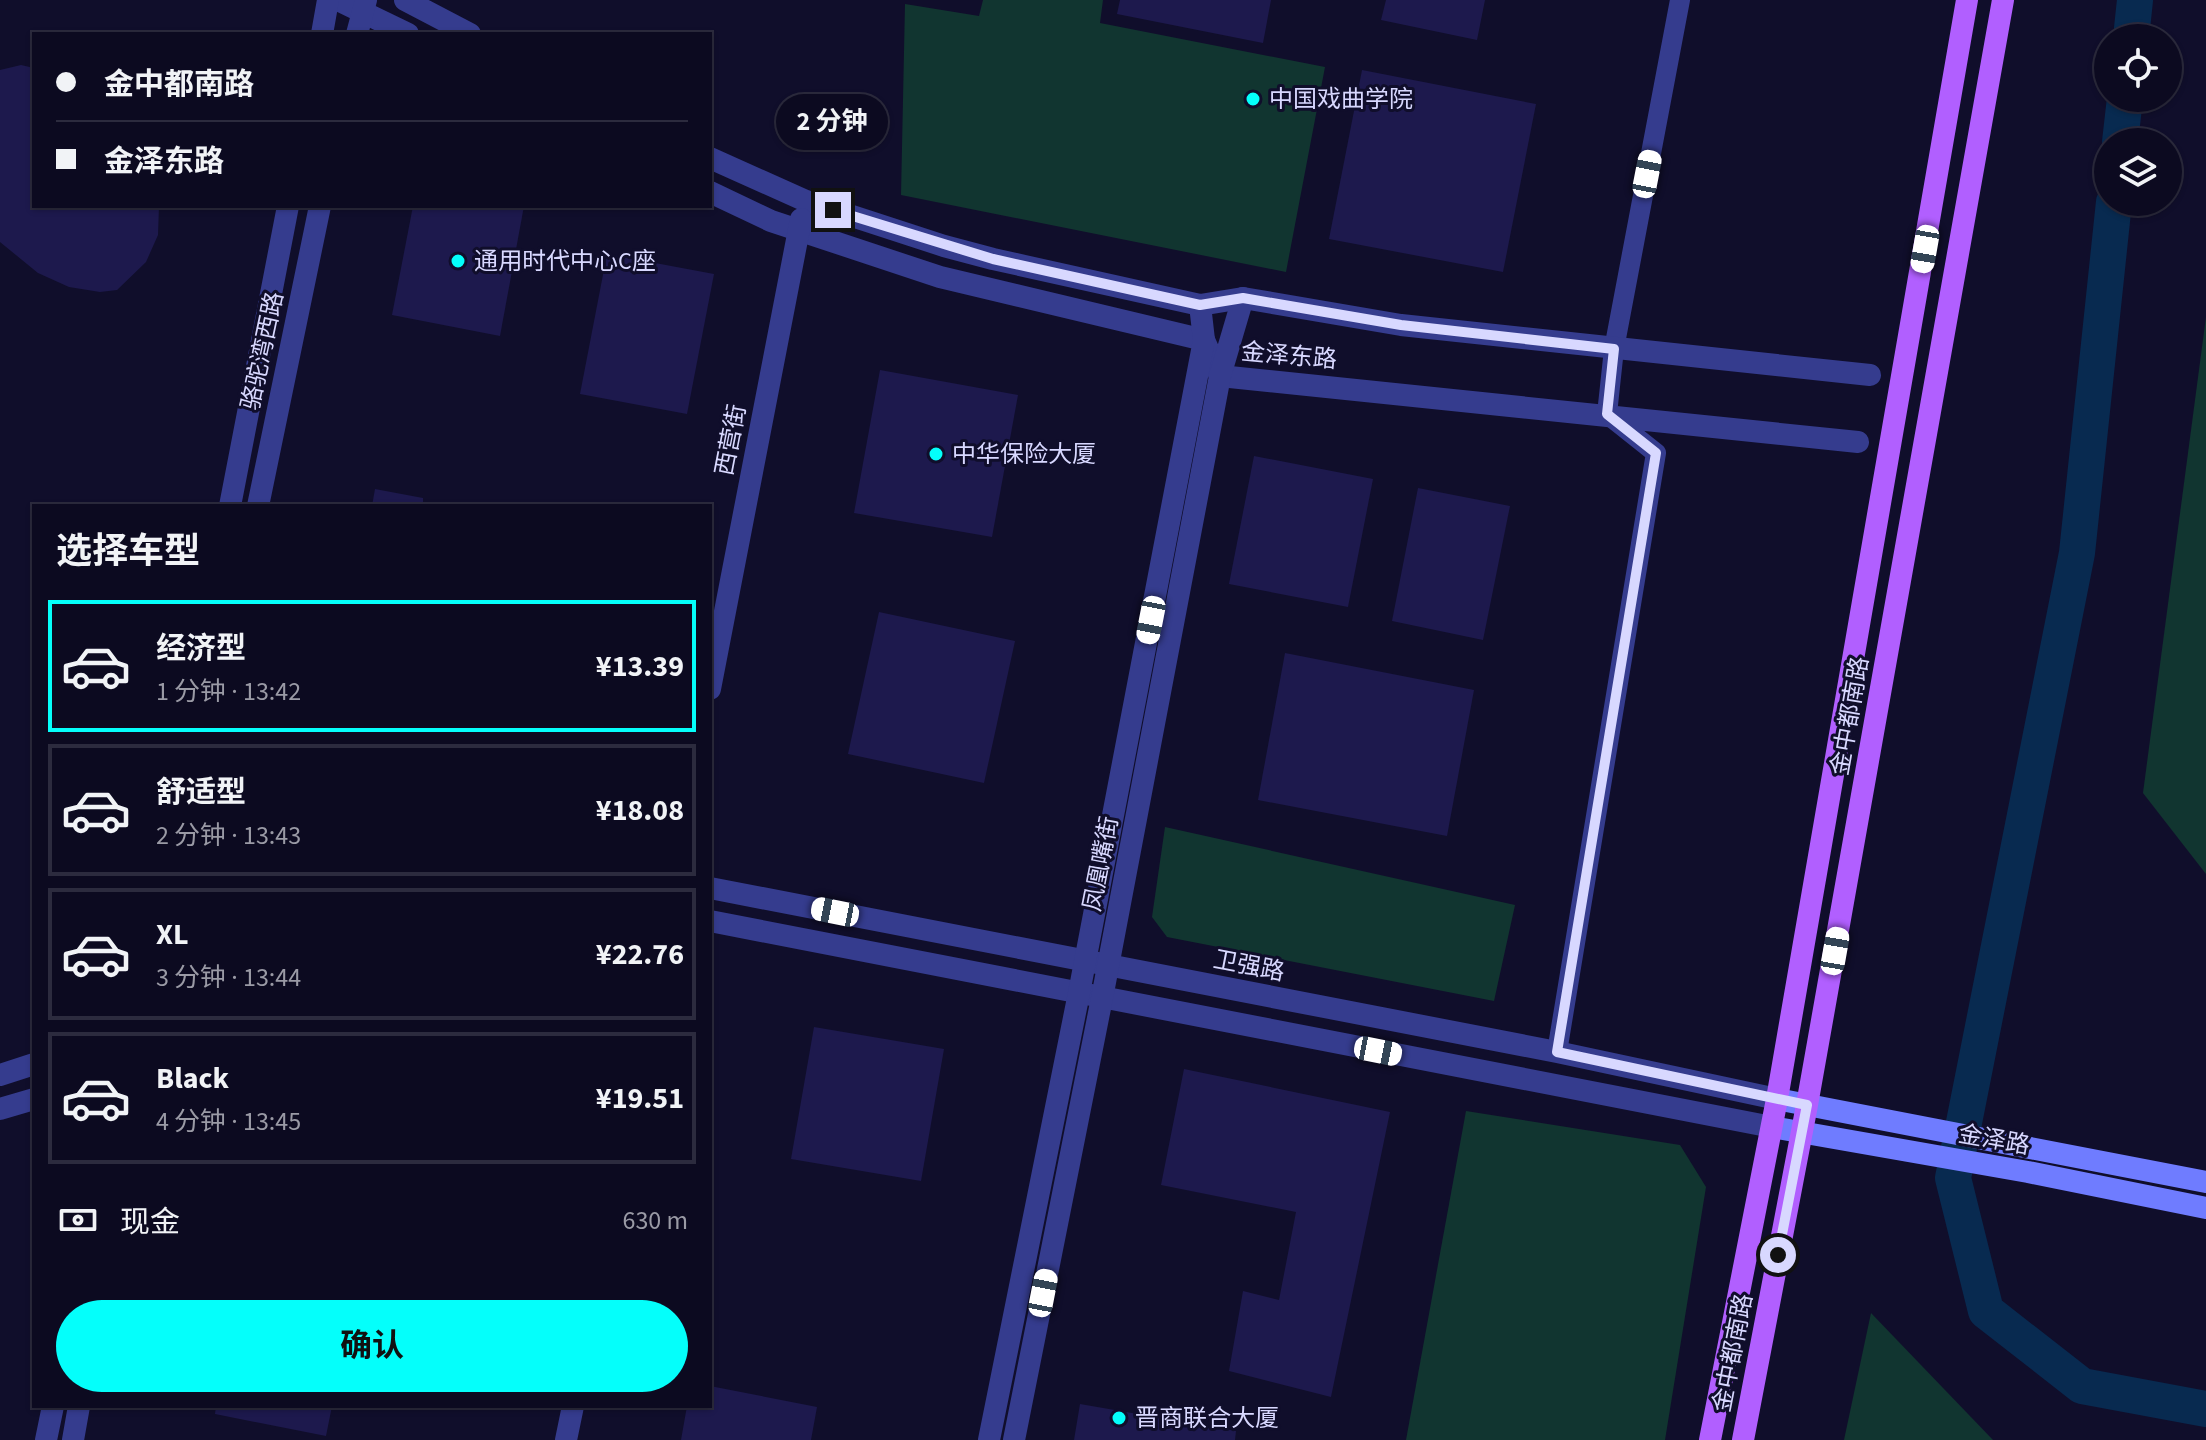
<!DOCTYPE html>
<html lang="zh">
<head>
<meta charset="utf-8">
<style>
	body { margin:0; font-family:"Source Sans 3","Noto Sans SC",sans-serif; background:#151329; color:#f1f3f6; height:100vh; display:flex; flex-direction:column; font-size:30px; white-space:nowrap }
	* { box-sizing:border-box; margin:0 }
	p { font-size:26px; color:#9a9aa5 }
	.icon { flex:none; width:44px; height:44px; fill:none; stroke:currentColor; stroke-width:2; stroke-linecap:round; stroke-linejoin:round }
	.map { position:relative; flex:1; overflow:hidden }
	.details { position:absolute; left:32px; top:504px; width:680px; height:904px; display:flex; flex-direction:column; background:#0c0a20; border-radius:0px; box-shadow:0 2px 6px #0004,0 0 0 2px #2c2b3e }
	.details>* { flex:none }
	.top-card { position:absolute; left:32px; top:32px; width:680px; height:176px; border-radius:0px; box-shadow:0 2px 6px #0004,0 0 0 2px #2c2b3e; display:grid; align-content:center; height:176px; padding:0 24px; background:#0c0a20 }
	.buttons { position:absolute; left:2094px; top:24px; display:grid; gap:16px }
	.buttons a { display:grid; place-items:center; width:88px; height:88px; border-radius:50%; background:#0c0a20; box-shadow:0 2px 6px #0004,0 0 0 2px #2c2b3e; font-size:40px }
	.end { position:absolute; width:36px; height:36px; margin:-18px; border:10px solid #d8d8ff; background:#111; box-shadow:0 0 0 4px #111 }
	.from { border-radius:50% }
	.bubble { position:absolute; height:56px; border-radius:28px; background:#0c0a20; box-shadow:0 2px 6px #0004,0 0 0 2px #2c2b3e; font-size:26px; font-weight:700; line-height:56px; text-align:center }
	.car { position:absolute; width:24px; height:48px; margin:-24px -12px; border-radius:10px; box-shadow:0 0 6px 2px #0007; background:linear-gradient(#fff 24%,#345 0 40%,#fff 0 76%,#345 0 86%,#fff 0) }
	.top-card b { display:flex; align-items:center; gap:28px; height:76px; font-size:30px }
	.top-card b+b { border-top:2px solid #2c2b3e }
	.top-card i { width:20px; height:20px; background:#f1f3f6 }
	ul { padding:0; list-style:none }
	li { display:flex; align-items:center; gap:24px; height:132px; margin:0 16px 12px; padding:0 8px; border:4px solid #2c2b3e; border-radius:0px }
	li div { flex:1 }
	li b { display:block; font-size:30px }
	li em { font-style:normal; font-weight:700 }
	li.active { border-color:#04fffb }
	li>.icon { width:72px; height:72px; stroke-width:1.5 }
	h2 { padding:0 24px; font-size:36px; line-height:96px }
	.pay { display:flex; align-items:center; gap:20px; height:88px; padding:0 24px; font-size:30px }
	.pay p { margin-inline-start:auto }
	.cta { display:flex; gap:16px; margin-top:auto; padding:16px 24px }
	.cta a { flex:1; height:92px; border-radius:48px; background:#04fffb; color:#111; font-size:32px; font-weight:700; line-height:92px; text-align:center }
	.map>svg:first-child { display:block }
	.green { fill:#113530 }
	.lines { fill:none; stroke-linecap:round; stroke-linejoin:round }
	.river { stroke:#082a50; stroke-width:36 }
	.building { fill:#1d194d }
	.minor { stroke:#353c8e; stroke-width:20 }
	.tertiary { stroke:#353c8e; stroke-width:22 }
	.secondary { stroke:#6f7cff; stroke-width:22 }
	.primary { stroke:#b15fff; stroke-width:22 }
	.route { stroke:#d8d8ff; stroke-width:10 }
	.poi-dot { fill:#04fffb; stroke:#100e2b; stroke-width:3 }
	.labels { text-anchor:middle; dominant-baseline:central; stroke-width:6; stroke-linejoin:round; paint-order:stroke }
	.poi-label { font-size:24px; fill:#d8d8ff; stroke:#100e2b; text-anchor:start }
	.street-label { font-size:24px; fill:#d8d8ff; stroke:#100e2b }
</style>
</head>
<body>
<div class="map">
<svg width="2206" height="1440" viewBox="0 0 2206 1440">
	<rect width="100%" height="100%" fill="#100e2b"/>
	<!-- green -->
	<g class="green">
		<path d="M 983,0 L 1103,0 L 1100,23 L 1325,67 L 1286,272 L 901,195 L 905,4 L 979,16 Z"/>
		<path d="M 2206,317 L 2206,874 L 2143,793 Z"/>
		<path d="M 1165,827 L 1515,905 L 1494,1001 L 1167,937 L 1152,917 Z"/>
		<path d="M 1466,1111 L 1680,1145 L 1706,1187 L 1665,1440 L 1406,1440 Z"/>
		<path d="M 1871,1313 L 1993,1440 L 1844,1440 Z"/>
	</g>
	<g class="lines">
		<!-- river -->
		<g class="river">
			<path d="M 2131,38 L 2135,0"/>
			<path d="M 2120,142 L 2125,98"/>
			<path d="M 2114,202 L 2077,553 L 1953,1178 L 1986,1311 L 2082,1386 L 2206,1409"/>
		</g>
	</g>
	<!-- building -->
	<g class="building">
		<path d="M 1120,0 L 1271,0 L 1263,43 L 1117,14 Z"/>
		<path d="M 1386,0 L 1485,0 L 1477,40 L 1381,20 Z"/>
		<path d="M 21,65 L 34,68 L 34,206 L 159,206 L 158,235 L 146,262 L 117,290 L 100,292 L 69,287 L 38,273 L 0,242 L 0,70 Z"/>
		<path d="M 1362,70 L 1536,104 L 1503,272 L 1329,239 Z"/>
		<path d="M 413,206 L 524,206 L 500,336 L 392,315 Z"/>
		<path d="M 607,254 L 714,274 L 687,414 L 580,394 Z"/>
		<path d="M 880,370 L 1018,395 L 992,537 L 854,513 Z"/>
		<path d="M 1254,456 L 1373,479 L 1348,607 L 1229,584 Z"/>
		<path d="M 1418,488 L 1510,506 L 1483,640 L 1392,621 Z"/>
		<path d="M 375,489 L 423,498 L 423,506 L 372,506 Z"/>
		<path d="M 879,612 L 1015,641 L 984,783 L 848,754 Z"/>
		<path d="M 1285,653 L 1474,690 L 1447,836 L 1258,800 Z"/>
		<path d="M 814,1027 L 944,1049 L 921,1181 L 791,1159 Z"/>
		<path d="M 1184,1069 L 1390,1112 L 1331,1397 L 1229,1371 L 1243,1291 L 1279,1300 L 1296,1212 L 1161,1185 Z"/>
		<path d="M 710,1386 L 817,1407 L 811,1440 L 681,1440 L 687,1406 L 710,1406 Z"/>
		<path d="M 1080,1404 L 1236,1431 L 1235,1440 L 1074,1440 Z"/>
		<path d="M 216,1406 L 332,1406 L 326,1436 L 215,1414 Z"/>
	</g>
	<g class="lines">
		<!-- minor -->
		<path class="minor" d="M 1557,1052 L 1656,453 L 1607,414 L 1614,349 L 1680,0"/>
		<!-- tertiary -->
		<g class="tertiary">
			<path d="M 338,0 L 408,34"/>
			<path d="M 405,0 L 470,34"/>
			<path d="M 322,34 L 328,0"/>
			<path d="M 357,34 L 366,0"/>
			<path d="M 710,158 L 806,201 L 944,246 L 993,259 L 1200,305 L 1243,298 L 1401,325 L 1870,375"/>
			<path d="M 710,192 L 771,221 L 940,277 L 1204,340 L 1220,376 L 1858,442"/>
			<path d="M 230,506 L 288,206"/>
			<path d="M 258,506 L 320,206"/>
			<path d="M 710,689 L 801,219"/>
			<path d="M 710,888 L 1557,1052 L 1777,1099"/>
			<path d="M 710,921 L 1772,1127"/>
			<path d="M 0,1075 L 34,1064"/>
			<path d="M 0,1109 L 34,1099"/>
			<path d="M 46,1440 L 53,1406"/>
			<path d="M 73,1440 L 79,1406"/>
			<path d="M 566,1440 L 573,1406"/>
			<path d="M 989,1440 L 1079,993 L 1204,340 L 1200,305"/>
			<path d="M 1014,1440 L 1102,998 L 1220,376 L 1243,298"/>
		</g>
		<!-- secondary -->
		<g class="secondary">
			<path d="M 1777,1099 L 2206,1182"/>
			<path d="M 1772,1127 L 2028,1172 L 2206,1208"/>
		</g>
		<!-- primary -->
		<g class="primary">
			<path d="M 1710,1440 L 1777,1099 L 1967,0"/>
			<path d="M 1743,1440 L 1807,1105 L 2003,0"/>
		</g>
	</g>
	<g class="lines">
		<!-- route -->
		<path class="route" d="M 833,210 L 993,259 L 1200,305 L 1243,298 L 1401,325 L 1614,349 L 1607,414 L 1656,453 L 1557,1052 L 1807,1105 L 1778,1255"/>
	</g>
	<!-- markers -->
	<g class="poi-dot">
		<circle cx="1253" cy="99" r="8"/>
		<circle cx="458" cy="261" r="8"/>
		<circle cx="936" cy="454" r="8"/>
		<circle cx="1119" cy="1418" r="8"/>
	</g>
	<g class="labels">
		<!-- poi labels -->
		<g class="poi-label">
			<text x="1269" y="99">中国戏曲学院</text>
			<text x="474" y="261">通用时代中心C座</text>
			<text x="952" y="454">中华保险大厦</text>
			<text x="1135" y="1418">晋商联合大厦</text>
		</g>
		<!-- street labels -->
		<g class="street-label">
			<text transform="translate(263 351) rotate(-78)">骆驼湾西路</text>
			<text transform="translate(1289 356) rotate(5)">金泽东路</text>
			<text transform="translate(731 440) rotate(-79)">西营街</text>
			<text transform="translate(1850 716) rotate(-80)">金中都南路</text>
			<text transform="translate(1101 864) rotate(-79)">凤凰嘴街</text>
			<text transform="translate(1249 966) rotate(11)">卫强路</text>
			<text transform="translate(1994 1140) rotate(10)">金泽路</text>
			<text transform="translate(1733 1353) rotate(-79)">金中都南路</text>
		</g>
	</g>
</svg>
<div class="buttons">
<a><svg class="icon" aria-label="locate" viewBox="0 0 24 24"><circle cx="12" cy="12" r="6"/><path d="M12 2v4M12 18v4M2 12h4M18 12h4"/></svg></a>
<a><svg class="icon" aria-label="layers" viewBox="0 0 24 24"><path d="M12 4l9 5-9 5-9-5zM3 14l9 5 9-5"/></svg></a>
</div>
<i class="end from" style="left:1778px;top:1255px"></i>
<i class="end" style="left:833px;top:210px"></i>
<div class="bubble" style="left:776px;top:94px;width:112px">2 分钟</div>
<i class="car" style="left:1647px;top:174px;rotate:11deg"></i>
<i class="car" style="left:1925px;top:249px;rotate:190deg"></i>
<i class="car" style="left:1151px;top:620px;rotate:191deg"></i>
<i class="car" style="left:835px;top:912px;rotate:281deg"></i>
<i class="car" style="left:1835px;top:951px;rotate:10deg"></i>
<i class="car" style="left:1378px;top:1051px;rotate:101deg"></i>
<i class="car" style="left:1043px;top:1293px;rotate:11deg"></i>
<div class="top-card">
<b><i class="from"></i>金中都南路</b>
<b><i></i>金泽东路</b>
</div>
<section class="details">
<h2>选择车型</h2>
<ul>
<li class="active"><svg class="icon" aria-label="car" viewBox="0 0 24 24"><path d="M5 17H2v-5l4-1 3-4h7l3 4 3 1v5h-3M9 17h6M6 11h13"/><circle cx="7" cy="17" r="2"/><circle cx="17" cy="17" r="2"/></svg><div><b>经济型</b><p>1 分钟 · 13:42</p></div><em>¥13.39</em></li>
<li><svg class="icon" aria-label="car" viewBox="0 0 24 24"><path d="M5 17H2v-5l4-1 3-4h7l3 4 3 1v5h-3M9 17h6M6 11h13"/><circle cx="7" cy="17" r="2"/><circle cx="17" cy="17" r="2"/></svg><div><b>舒适型</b><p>2 分钟 · 13:43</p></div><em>¥18.08</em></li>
<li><svg class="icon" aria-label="car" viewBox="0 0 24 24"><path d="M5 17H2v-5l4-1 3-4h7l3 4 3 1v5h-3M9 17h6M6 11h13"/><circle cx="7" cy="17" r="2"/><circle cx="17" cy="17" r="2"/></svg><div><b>XL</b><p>3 分钟 · 13:44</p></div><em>¥22.76</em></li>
<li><svg class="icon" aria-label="car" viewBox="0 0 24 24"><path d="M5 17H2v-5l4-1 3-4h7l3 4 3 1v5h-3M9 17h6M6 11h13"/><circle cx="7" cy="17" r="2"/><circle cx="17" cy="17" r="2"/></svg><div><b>Black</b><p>4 分钟 · 13:45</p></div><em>¥19.51</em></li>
</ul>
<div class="pay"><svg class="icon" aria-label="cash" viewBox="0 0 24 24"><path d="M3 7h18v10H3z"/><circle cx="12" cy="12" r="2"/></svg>现金<p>630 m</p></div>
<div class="cta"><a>确认</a></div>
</section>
</div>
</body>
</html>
